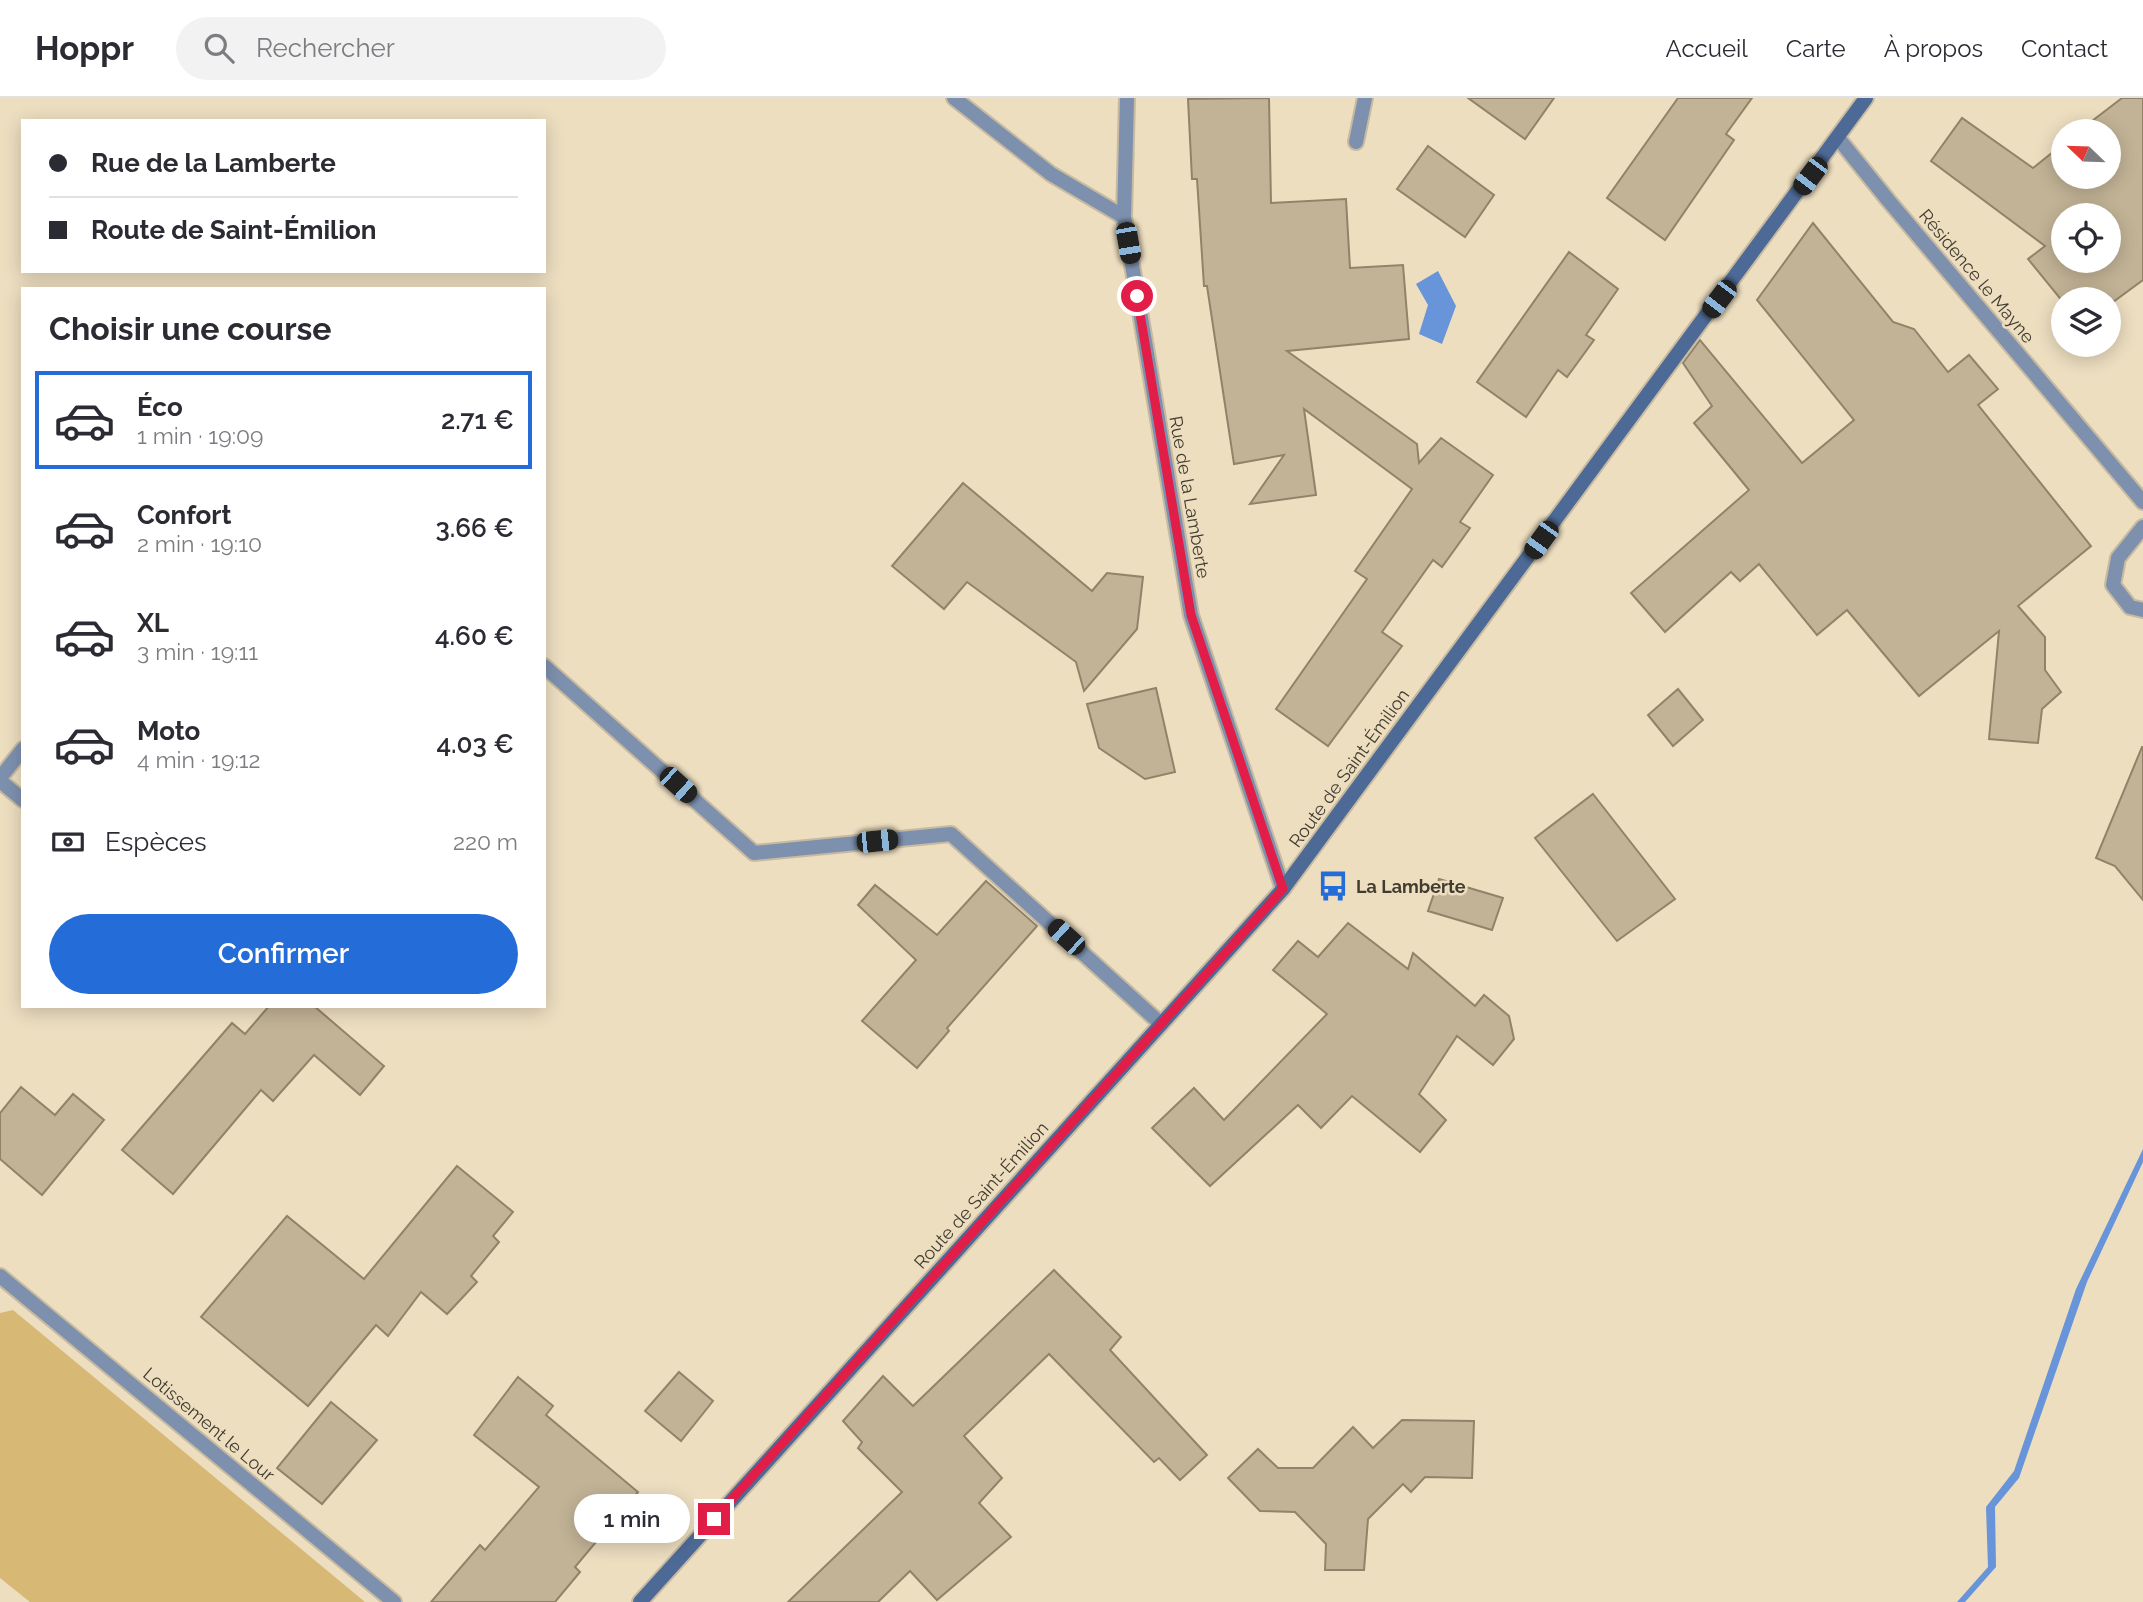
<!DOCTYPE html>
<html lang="fr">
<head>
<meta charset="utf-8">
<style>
	body { margin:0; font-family:Raleway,sans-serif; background:#f2f2f3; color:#2b2b33; height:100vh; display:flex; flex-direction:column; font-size:26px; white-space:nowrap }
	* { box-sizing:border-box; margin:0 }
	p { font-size:23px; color:#7c7c81 }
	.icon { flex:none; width:38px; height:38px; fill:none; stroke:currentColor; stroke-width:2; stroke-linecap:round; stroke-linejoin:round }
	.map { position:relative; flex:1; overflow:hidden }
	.drawer { position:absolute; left:21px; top:189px; width:525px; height:721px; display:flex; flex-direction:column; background:#fff; border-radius:0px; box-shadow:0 4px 18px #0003 }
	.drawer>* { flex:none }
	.top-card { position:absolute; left:21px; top:21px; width:525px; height:154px; border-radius:0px; box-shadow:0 4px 18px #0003; display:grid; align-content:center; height:154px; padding:0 28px; background:#fff }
	.needle { width:46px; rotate:293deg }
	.buttons { position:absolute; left:2051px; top:21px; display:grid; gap:14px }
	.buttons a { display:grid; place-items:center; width:70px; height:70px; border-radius:50%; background:#fff; box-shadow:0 4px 18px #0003; font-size:35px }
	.end { position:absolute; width:32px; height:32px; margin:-16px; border:9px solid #e11d48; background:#fff; box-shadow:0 0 0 4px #fff }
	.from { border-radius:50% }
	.bubble { position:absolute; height:49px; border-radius:24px; background:#fff; box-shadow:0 4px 18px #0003; font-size:23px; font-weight:600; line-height:49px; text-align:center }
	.car { position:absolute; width:21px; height:42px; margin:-21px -10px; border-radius:9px; box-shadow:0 0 5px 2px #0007; background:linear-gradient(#222 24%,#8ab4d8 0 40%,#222 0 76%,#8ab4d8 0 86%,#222 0) }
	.top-card b { display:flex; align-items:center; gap:24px; height:66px; font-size:26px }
	.top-card b+b { border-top:2px solid #e1e1e2 }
	.top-card i { width:18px; height:18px; background:#2b2b33 }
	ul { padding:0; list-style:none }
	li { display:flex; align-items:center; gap:21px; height:98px; margin:0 14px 10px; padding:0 14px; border:4px solid transparent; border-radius:0px }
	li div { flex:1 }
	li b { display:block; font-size:26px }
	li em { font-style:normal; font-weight:600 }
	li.current { border-color:#246cd8 }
	li>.icon { width:63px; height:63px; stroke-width:1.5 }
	h2 { padding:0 28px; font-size:32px; line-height:84px }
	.pay { display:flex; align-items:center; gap:18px; height:77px; padding:0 28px; font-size:26px }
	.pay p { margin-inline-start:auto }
	.cta { display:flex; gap:14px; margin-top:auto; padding:14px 28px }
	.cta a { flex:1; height:80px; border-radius:42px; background:#246cd8; color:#fff; font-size:28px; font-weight:600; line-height:80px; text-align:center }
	header { display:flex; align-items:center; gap:42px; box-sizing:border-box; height:98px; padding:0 35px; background:#fff; border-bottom:2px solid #e1e1e2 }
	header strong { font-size:33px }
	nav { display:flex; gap:38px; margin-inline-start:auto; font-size:24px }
	.search { width:490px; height:63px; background:#f2f2f3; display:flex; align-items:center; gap:18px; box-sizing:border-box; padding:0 24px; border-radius:38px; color:#7c7c81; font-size:26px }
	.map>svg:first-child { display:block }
	.green { fill:#d7b874 }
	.water { fill:#6894d9 }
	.building { fill:#c2b396; stroke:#918367; stroke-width:2; fill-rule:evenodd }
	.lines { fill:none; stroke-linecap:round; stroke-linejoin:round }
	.lane-casing { stroke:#c7baa0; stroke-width:18 }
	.street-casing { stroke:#c7baa0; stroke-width:18 }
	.secondary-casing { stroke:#c7baa0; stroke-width:18 }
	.lane { stroke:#7d91af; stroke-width:14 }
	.street { stroke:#7d91af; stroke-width:14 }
	.secondary { stroke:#4d6a96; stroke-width:14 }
	.route { stroke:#e11d48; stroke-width:9 }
	.labels { text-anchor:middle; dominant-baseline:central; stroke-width:5; stroke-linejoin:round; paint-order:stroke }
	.street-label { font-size:18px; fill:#423c30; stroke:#eddec0 }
	.poi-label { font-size:18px; font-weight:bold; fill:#423c30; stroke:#eddec0; text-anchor:start }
</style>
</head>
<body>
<header>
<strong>Hoppr</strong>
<div class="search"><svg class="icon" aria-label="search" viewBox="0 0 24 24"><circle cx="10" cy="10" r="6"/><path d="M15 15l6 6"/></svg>Rechercher</div>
<nav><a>Accueil</a><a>Carte</a><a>À propos</a><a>Contact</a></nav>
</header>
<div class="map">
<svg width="2143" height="1504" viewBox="0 0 2143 1504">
	<rect width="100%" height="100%" fill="#eddec0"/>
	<!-- green -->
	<path class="green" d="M 13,1212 L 365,1504 L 30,1504 L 0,1480 L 0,1215 Z"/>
	<!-- water -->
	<g class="water">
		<path d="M 1438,173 L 1456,208 L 1442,246 L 1419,236 L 1428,207 L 1416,186 Z"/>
		<path d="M 2143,1051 L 2143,1064 L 2087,1184 L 2019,1380 L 1995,1409 L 1996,1469 L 1965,1504 L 1957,1504 L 1988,1469 L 1986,1409 L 2014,1373 L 2076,1191 Z"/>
	</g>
	<!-- building -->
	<g class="building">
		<path d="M 1269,0 L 1271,105 L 1346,101 L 1350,170 L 1403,167 L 1409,241 L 1287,253 L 1417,346 L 1419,365 L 1441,340 L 1493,377 L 1460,424 L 1470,430 L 1442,469 L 1433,462 L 1382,534 L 1402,548 L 1328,648 L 1276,611 L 1367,481 L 1355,473 L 1412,391 L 1304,311 L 1316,397 L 1250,406 L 1284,357 L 1234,366 L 1207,188 L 1204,188 L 1197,81 L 1192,81 L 1188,1 Z"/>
		<path d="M 1468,0 L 1554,0 L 1525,41 Z"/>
		<path d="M 1678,0 L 1752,0 L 1726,36 L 1734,42 L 1665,142 L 1607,100 Z"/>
		<path d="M 2122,0 L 2143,0 L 2143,182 L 2109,207 L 2109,201 L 2063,201 L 2063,204 L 2028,161 L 2045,148 L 1931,63 L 1962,20 L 2033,70 L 2063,46 L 2063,79 L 2109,79 L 2109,33 L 2079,33 ZM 2063,117 L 2109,117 L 2109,163 L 2063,163 Z"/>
		<path d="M 1428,48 L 1494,97 L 1465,139 L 1397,91 Z"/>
		<path d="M 1813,125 L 1893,224 L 1914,231 L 1948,274 L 1969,257 L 1998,291 L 1978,307 L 2091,448 L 2018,508 L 2045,539 L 2045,572 L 2061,594 L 2042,611 L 2038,645 L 1989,641 L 1999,533 L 1919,598 L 1847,512 L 1817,537 L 1759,466 L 1740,483 L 1731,474 L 1665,534 L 1631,495 L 1749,392 L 1694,325 L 1712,308 L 1683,265 L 1700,242 L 1802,365 L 1854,322 L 1757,202 Z"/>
		<path d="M 1569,154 L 1618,191 L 1586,237 L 1594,242 L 1567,279 L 1558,272 L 1526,319 L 1477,284 Z"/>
		<path d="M 963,385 L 1092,493 L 1107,475 L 1143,479 L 1137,531 L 1084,593 L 1076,564 L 967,484 L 944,511 L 892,468 Z"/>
		<path d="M 1156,590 L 1175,674 L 1145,681 L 1099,650 L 1087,606 Z"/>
		<path d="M 1678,591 L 1703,622 L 1673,648 L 1648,617 Z"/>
		<path d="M 2142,649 L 2143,649 L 2143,802 L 2115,768 L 2096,760 Z"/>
		<path d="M 1593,696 L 1675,801 L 1617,843 L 1535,740 Z"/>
		<path d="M 1439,781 L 1503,800 L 1492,832 L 1428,813 Z"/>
		<path d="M 986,783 L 1037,828 L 947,930 L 949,933 L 917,970 L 862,923 L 916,862 L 858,807 L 875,787 L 937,837 Z"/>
		<path d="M 1348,825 L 1408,871 L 1413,855 L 1475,908 L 1484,897 L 1509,918 L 1514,941 L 1493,967 L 1457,938 L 1419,996 L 1446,1022 L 1420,1054 L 1352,998 L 1321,1030 L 1298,1007 L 1210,1088 L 1152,1030 L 1194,990 L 1224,1022 L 1327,916 L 1273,872 L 1298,843 L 1318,859 Z"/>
		<path d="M 269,908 L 314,908 L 384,968 L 360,997 L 314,957 L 273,1003 L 261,992 L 173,1096 L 122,1052 L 232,925 L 245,936 Z"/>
		<path d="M 21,989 L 55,1017 L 73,996 L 104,1022 L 42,1097 L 0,1061 L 0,1015 Z"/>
		<path d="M 457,1068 L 513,1114 L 493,1138 L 499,1144 L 471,1178 L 477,1184 L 447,1216 L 421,1194 L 388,1238 L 376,1227 L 308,1308 L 201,1219 L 287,1118 L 364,1181 Z"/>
		<path d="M 1054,1172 L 1121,1239 L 1110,1252 L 1207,1357 L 1180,1382 L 1159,1360 L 1154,1364 L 1049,1256 L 964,1338 L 1002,1380 L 979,1405 L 1011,1439 L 937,1502 L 910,1473 L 878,1504 L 788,1504 L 902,1394 L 858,1350 L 862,1344 L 843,1323 L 883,1278 L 913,1308 Z"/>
		<path d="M 679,1274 L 713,1303 L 681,1343 L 645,1313 Z"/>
		<path d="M 518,1279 L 553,1308 L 546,1317 L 638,1394 L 575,1469 L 580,1474 L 555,1504 L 431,1504 L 480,1447 L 485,1452 L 539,1389 L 474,1337 Z"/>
		<path d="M 331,1304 L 377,1342 L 322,1406 L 277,1370 Z"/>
		<path d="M 1402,1322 L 1474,1323 L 1472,1380 L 1425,1379 L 1411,1394 L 1403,1386 L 1368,1421 L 1364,1472 L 1325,1472 L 1326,1446 L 1295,1414 L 1260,1413 L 1228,1380 L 1258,1351 L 1278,1370 L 1313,1370 L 1353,1329 L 1373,1350 Z"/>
	</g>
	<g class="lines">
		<!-- lane casing -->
		<g class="lane-casing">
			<g id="lane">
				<path d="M 954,0 L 1051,76 L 1124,119"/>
				<path d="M 1356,44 L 1365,0"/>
			</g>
		</g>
		<!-- street casing -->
		<g class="street-casing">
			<g id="street">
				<path d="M 1127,0 L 1124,119 L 1191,517 L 1283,791"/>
				<path d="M 1838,40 L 1888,102 L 2143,404"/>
				<path d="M 2143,429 L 2118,460 L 2113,487 L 2130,509 L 2143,512"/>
				<path d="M 544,568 L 754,755 L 951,736 L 1161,926"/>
				<path d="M 0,680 L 23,651"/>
				<path d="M 0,683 L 23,702"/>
				<path d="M 0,1178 L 394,1504"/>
			</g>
		</g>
		<!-- secondary casing -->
		<g class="secondary-casing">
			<path id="secondary" d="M 640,1504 L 1283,791 L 1866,0"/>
		</g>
		<!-- lane -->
		<use href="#lane" class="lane"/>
		<!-- street -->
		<use href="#street" class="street"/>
		<!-- secondary -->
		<use href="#secondary" class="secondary"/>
	</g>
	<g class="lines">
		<!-- route -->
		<path class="route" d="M 714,1421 L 1283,791 L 1191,517 L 1137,198"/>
	</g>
	<!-- icons -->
	<defs>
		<g id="bus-bare" transform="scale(2.415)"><path d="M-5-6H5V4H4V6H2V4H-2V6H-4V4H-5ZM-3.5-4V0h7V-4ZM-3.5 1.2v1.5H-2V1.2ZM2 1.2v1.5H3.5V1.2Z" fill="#246cd8" stroke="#eddec0" stroke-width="2.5" paint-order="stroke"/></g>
	</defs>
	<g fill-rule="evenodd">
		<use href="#bus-bare" x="1333" y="788"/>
	</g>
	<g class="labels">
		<!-- street labels -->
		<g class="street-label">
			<text transform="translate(1977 178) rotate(50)">Résidence le Mayne</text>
			<text transform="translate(1190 399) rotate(80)">Rue de la Lamberte</text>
			<text transform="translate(1349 670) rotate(-54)">Route de Saint-Émilion</text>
			<text transform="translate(981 1097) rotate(-48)">Route de Saint-Émilion</text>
			<text transform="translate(209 1326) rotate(40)">Lotissement le Lour</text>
		</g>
		<!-- poi labels -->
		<g class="poi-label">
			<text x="1356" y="788">La Lamberte</text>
		</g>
	</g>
</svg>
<div class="buttons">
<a><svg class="needle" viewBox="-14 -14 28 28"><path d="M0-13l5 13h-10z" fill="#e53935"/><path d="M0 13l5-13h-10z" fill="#7c7c81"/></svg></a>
<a><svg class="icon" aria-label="locate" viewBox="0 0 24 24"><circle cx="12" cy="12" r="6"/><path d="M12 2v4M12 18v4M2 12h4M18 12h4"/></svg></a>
<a><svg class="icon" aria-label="layers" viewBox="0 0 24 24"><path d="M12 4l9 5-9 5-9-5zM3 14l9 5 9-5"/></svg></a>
</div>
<i class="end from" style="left:1137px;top:198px"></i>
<i class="end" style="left:714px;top:1421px"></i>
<div class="bubble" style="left:574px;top:1396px;width:116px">1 min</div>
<i class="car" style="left:1810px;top:78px;rotate:217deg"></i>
<i class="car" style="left:1128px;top:145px;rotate:170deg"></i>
<i class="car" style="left:1719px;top:201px;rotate:217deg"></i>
<i class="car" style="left:1541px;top:442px;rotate:216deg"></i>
<i class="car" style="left:678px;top:687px;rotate:132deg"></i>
<i class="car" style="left:877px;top:743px;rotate:84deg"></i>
<i class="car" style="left:1066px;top:839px;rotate:312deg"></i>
<div class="top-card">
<b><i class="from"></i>Rue de la Lamberte</b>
<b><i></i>Route de Saint-Émilion</b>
</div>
<section class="drawer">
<h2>Choisir une course</h2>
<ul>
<li class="current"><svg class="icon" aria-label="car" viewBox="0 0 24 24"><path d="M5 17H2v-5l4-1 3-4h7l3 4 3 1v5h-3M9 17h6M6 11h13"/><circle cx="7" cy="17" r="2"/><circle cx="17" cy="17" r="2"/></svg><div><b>Éco</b><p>1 min · 19:09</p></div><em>2.71 €</em></li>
<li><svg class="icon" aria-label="car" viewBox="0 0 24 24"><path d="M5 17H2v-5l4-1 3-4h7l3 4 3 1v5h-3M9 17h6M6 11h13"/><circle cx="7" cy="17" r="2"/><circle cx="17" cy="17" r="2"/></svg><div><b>Confort</b><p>2 min · 19:10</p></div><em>3.66 €</em></li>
<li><svg class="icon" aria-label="car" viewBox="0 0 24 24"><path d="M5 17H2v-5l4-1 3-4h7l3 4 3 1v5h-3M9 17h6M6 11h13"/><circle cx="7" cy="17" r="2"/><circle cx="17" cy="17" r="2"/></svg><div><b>XL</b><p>3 min · 19:11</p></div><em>4.60 €</em></li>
<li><svg class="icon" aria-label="car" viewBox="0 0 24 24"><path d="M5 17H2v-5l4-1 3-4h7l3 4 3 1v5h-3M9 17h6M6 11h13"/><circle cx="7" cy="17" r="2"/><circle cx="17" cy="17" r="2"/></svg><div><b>Moto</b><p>4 min · 19:12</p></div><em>4.03 €</em></li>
</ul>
<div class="pay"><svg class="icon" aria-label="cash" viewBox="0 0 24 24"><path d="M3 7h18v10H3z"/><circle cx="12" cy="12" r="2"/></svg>Espèces<p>220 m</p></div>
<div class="cta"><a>Confirmer</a></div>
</section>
</div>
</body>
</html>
